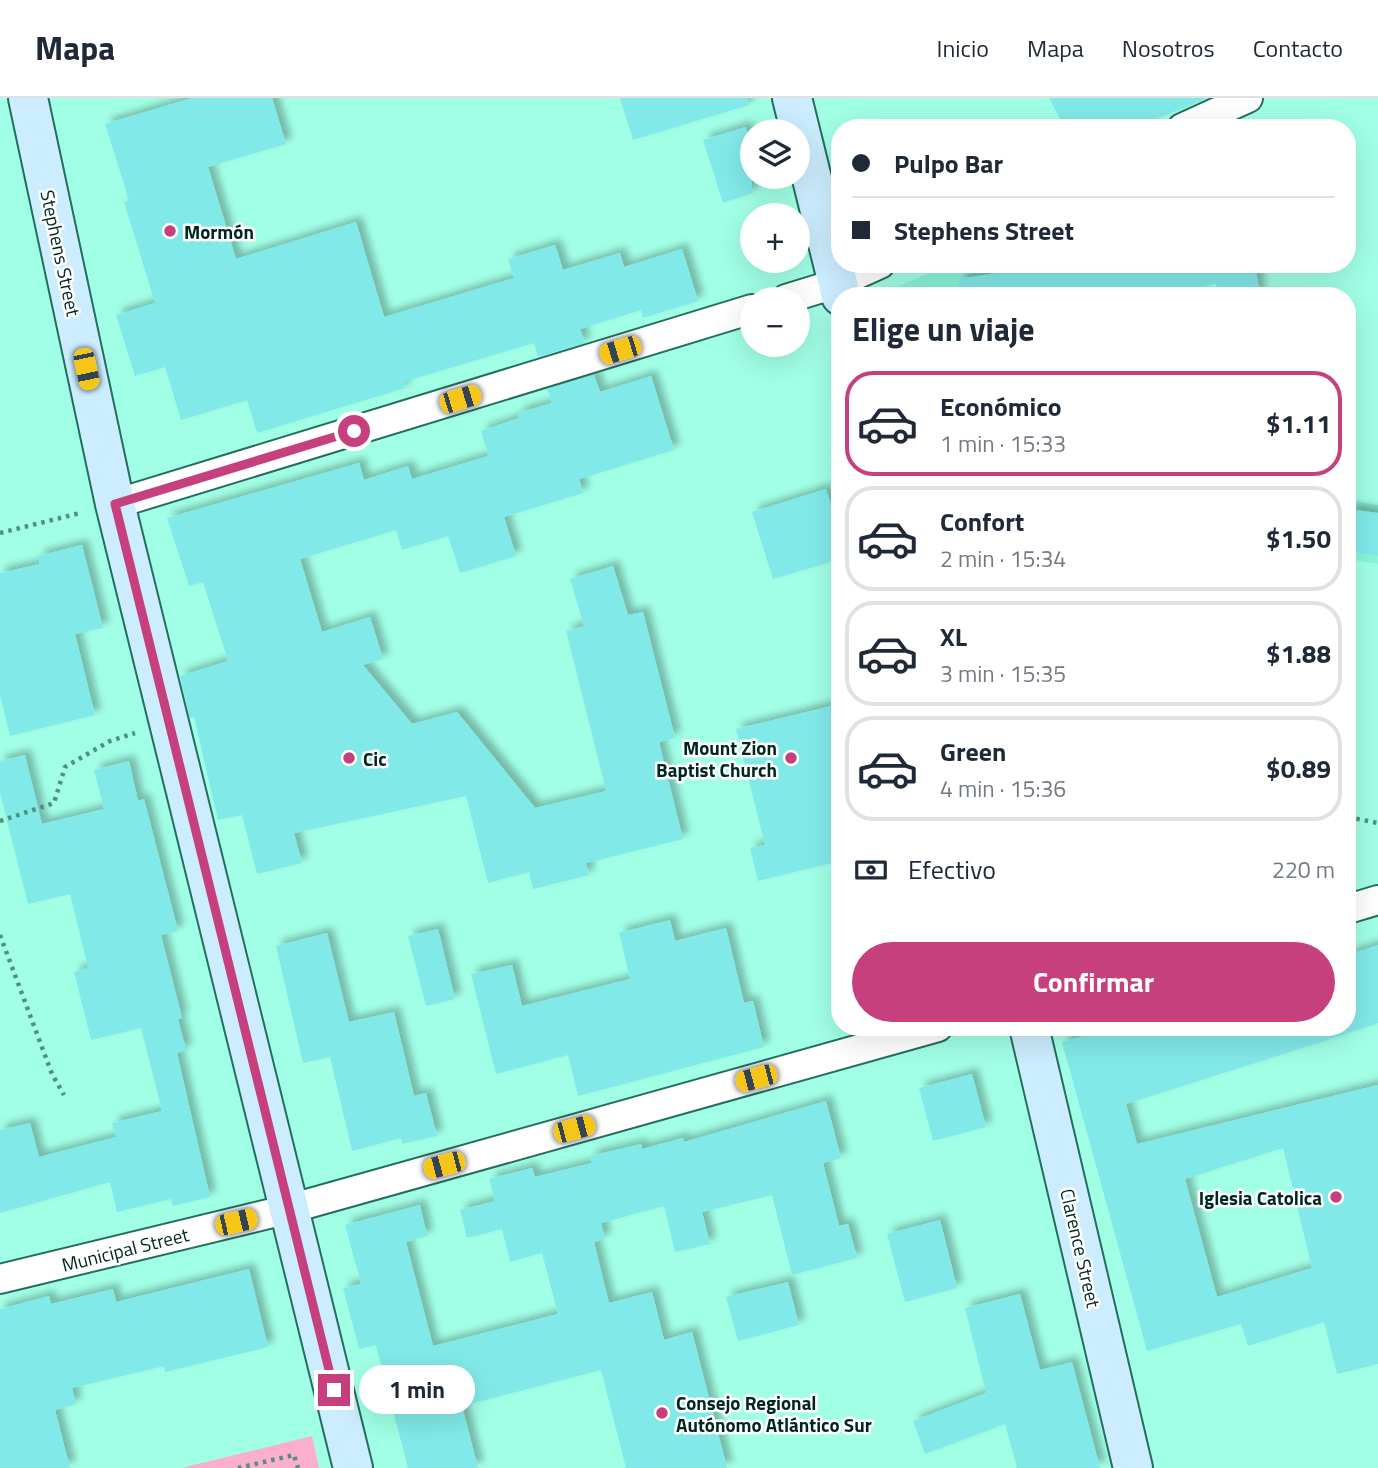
<!DOCTYPE html>
<html lang="es">
<head>
<meta charset="utf-8">
<style>
	body { margin:0; font-family:"Titillium Web",sans-serif; background:#f6f6f7; color:#1f2937; height:100vh; display:flex; flex-direction:column; font-size:26px; white-space:nowrap }
	* { box-sizing:border-box; margin:0 }
	p { font-size:23px; color:#747a83 }
	.icon { flex:none; width:38px; height:38px; fill:none; stroke:currentColor; stroke-width:2; stroke-linecap:round; stroke-linejoin:round }
	.map { position:relative; flex:1; overflow:hidden }
	.sheet { position:absolute; left:831px; top:189px; width:525px; height:749px; display:flex; flex-direction:column; background:#fff; border-radius:28px; box-shadow:0 7px 28px #0002 }
	.sheet>* { flex:none }
	.guide { position:absolute; left:831px; top:21px; width:525px; height:154px; border-radius:28px; box-shadow:0 7px 28px #0002; display:grid; align-content:center; height:154px; padding:0 21px; background:#fff }
	.fabs { position:absolute; left:740px; top:21px; display:grid; gap:14px }
	.fabs a { display:grid; place-items:center; width:70px; height:70px; border-radius:50%; background:#fff; box-shadow:0 7px 28px #0002; font-size:35px }
	.end { position:absolute; width:32px; height:32px; margin:-16px; border:9px solid #c7407e; background:#fff; box-shadow:0 0 0 4px #fff }
	.from { border-radius:50% }
	.bubble { position:absolute; height:49px; border-radius:24px; background:#fff; box-shadow:0 7px 28px #0002; font-size:23px; font-weight:700; line-height:49px; text-align:center }
	.car { position:absolute; width:21px; height:42px; margin:-21px -10px; border-radius:9px; box-shadow:0 0 5px 2px #0007; background:linear-gradient(#f5c518 24%,#345 0 40%,#f5c518 0 76%,#345 0 86%,#f5c518 0) }
	.guide b { display:flex; align-items:center; gap:24px; height:66px; font-size:26px }
	.guide b+b { border-top:2px solid #e0e1e3 }
	.guide i { width:18px; height:18px; background:#1f2937 }
	ul { padding:0; list-style:none }
	li { display:flex; align-items:center; gap:21px; height:105px; margin:0 14px 10px; padding:0 7px; border:4px solid #e0e1e3; border-radius:28px }
	li div { flex:1 }
	li b { display:block; font-size:26px }
	li em { font-style:normal; font-weight:700 }
	li.active { border-color:#c7407e }
	li>.icon { width:63px; height:63px; stroke-width:1.5 }
	h2 { padding:0 21px; font-size:32px; line-height:84px }
	.pay { display:flex; align-items:center; gap:18px; height:77px; padding:0 21px; font-size:26px }
	.pay p { margin-inline-start:auto }
	.cta { display:flex; gap:14px; margin-top:auto; padding:14px 21px }
	.cta a { flex:1; height:80px; border-radius:42px; background:#c7407e; color:#fff; font-size:28px; font-weight:700; line-height:80px; text-align:center }
	header { display:flex; align-items:center; gap:42px; box-sizing:border-box; height:98px; padding:0 35px; background:#fff; border-bottom:2px solid #e0e1e3 }
	header strong { font-size:33px }
	nav { display:flex; gap:38px; margin-inline-start:auto; font-size:24px }
	.map>svg:first-child { display:block }
	.built { fill:#8bf5da }
	.green { fill:#fcafcb }
	.building { fill:#82e9e9; fill-rule:evenodd; filter:url(#shadow) }
	.lines { fill:none; stroke-linecap:round; stroke-linejoin:round }
	.street-casing { stroke:#246e5e; stroke-width:32 }
	.secondary-casing { stroke:#246e5e; stroke-width:42 }
	.path { stroke:#4f9181; stroke-width:4.5; stroke-dasharray:3.5 5; stroke-linecap:butt }
	.street { stroke:#fff; stroke-width:28 }
	.secondary { stroke:#ccedff; stroke-width:38 }
	.route { stroke:#c7407e; stroke-width:9 }
	.poi-dot { fill:#c7407e; stroke:#fff; stroke-width:2.5 }
	.labels { text-anchor:middle; dominant-baseline:central; stroke-width:5; stroke-linejoin:round; paint-order:stroke }
	.poi-label { font-size:19px; font-weight:bold; fill:#00271f; stroke:#fff; text-anchor:start }
	.street-label { font-size:19px; fill:#00271f; stroke:#fff }
</style>
</head>
<body>
<header>
<strong>Mapa</strong>
<nav><a>Inicio</a><a>Mapa</a><a>Nosotros</a><a>Contacto</a></nav>
</header>
<div class="map">
<svg width="1378" height="1370" viewBox="0 0 1378 1370">
	<defs>
		<filter id="shadow"><feDropShadow dx="6" dy="-6" stdDeviation="3.5" flood-color="#0004"/></filter>
	</defs>
	<rect width="100%" height="100%" fill="#a1ffe6"/>
	<!-- built -->
	<g class="built">
		<path d="M 950,166 L 1105,166 L 1110,198 L 884,198 L 883,195 Z"/>
		<path d="M 1348,402 L 1378,407 L 1378,466 L 1348,461 Z"/>
	</g>
	<!-- green -->
	<path class="green" d="M 312,1338 L 319,1370 L 181,1370 Z"/>
	<!-- building -->
	<g class="building">
		<path d="M 192,0 L 272,0 L 286,46 L 208,69 L 236,161 L 356,124 L 384,219 L 514,180 L 508,161 L 555,147 L 563,172 L 620,155 L 624,169 L 682,151 L 698,203 L 643,220 L 641,212 L 580,231 L 585,245 L 538,259 L 534,245 L 403,284 L 405,290 L 257,335 L 247,302 L 181,322 L 165,269 L 135,278 L 116,217 L 155,205 L 124,104 L 129,102 L 105,26 Z"/>
		<path d="M 620,0 L 747,0 L 749,7 L 633,42 Z"/>
		<path d="M 1049,0 L 1203,0 L 1203,2 L 1133,30 L 1065,30 Z"/>
		<path d="M 746,29 L 752,52 L 752,95 L 723,105 L 703,42 Z"/>
		<path d="M 1052,166 L 1255,166 L 1260,198 L 1217,198 L 1216,186 L 1163,198 L 961,198 L 959,181 Z"/>
		<path d="M 594,277 L 600,294 L 651,278 L 674,352 L 579,381 L 583,395 L 504,419 L 516,458 L 460,475 L 448,438 L 402,452 L 396,432 L 300,461 L 322,534 L 370,519 L 383,561 L 363,567 L 412,626 L 457,614 L 535,710 L 606,693 L 566,533 L 584,528 L 570,481 L 613,468 L 628,517 L 643,514 L 675,640 L 659,644 L 683,741 L 586,765 L 589,777 L 533,791 L 529,774 L 488,785 L 466,698 L 294,735 L 302,765 L 257,776 L 242,717 L 218,722 L 194,619 L 190,620 L 180,578 L 228,563 L 203,484 L 189,488 L 167,420 L 359,365 L 364,382 L 408,368 L 412,381 L 488,358 L 481,333 L 519,320 L 518,315 L 552,305 L 547,291 Z"/>
		<path d="M 826,391 L 840,437 L 840,461 L 773,481 L 752,414 Z"/>
		<path d="M 1348,411 L 1378,415 L 1378,458 L 1348,453 Z"/>
		<path d="M 82,447 L 103,530 L 75,536 L 95,617 L 10,638 L 0,597 L 0,475 L 40,466 L 38,458 Z"/>
		<path d="M 840,606 L 840,763 L 758,783 L 750,750 L 765,747 L 736,631 Z"/>
		<path d="M 25,657 L 42,726 L 104,711 L 94,672 L 129,663 L 138,703 L 144,701 L 178,833 L 161,837 L 182,920 L 178,921 L 186,952 L 177,955 L 210,1099 L 173,1108 L 171,1101 L 117,1114 L 110,1084 L 0,1115 L 0,1032 L 30,1025 L 39,1059 L 116,1039 L 112,1025 L 162,1013 L 141,930 L 91,942 L 74,874 L 88,870 L 70,796 L 28,806 L 0,695 L 0,663 Z"/>
		<path d="M 670,822 L 675,843 L 726,830 L 744,905 L 753,903 L 764,949 L 578,998 L 568,957 L 496,976 L 471,876 L 512,867 L 522,908 L 630,881 L 619,835 Z"/>
		<path d="M 438,831 L 455,901 L 426,908 L 408,838 Z"/>
		<path d="M 327,835 L 349,924 L 394,914 L 414,998 L 426,995 L 437,1038 L 402,1046 L 401,1040 L 352,1053 L 330,959 L 303,965 L 276,848 Z"/>
		<path d="M 1378,847 L 1378,925 L 1348,935 L 1348,857 Z"/>
		<path d="M 1117,929 L 1345,929 L 1346,936 L 1126,1006 L 1137,1046 L 1378,987 L 1378,1266 L 1337,1276 L 1324,1224 L 1248,1248 L 1241,1226 L 1147,1253 L 1062,944 ZM 1283,1050 L 1312,1170 L 1217,1199 L 1185,1081 Z"/>
		<path d="M 972,976 L 986,1029 L 933,1043 L 919,990 Z"/>
		<path d="M 826,1003 L 841,1060 L 823,1065 L 839,1128 L 848,1126 L 857,1160 L 792,1177 L 772,1097 L 702,1114 L 710,1146 L 675,1154 L 664,1108 L 601,1125 L 605,1141 L 594,1144 L 609,1205 L 652,1194 L 664,1242 L 692,1234 L 727,1370 L 626,1370 L 601,1272 L 462,1308 L 478,1370 L 408,1370 L 376,1247 L 359,1251 L 343,1190 L 361,1186 L 345,1127 L 420,1107 L 427,1138 L 406,1144 L 433,1248 L 558,1216 L 542,1155 L 510,1164 L 502,1131 L 467,1140 L 460,1112 L 495,1103 L 489,1081 L 532,1070 L 535,1079 L 592,1065 L 590,1058 L 641,1046 L 642,1051 L 683,1040 L 684,1044 Z"/>
		<path d="M 940,1122 L 957,1190 L 905,1204 L 887,1136 Z"/>
		<path d="M 249,1171 L 268,1249 L 165,1274 L 164,1268 L 72,1290 L 76,1306 L 55,1312 L 70,1370 L 0,1370 L 0,1211 L 49,1198 L 51,1206 L 113,1191 L 116,1204 Z"/>
		<path d="M 788,1184 L 799,1227 L 738,1243 L 726,1199 Z"/>
		<path d="M 1020,1196 L 1040,1272 L 1072,1264 L 1100,1370 L 1017,1370 L 1005,1326 L 925,1356 L 913,1323 L 986,1295 L 965,1210 Z"/>
	</g>
	<g class="lines">
		<!-- street casing -->
		<g class="street-casing">
			<g id="street">
				<path d="M 1182,30 L 1248,0"/>
				<path d="M 786,201 L 838,185 L 880,166"/>
				<path d="M 115,406 L 752,211"/>
				<path d="M 1348,811 L 1378,802"/>
				<path d="M 0,1181 L 289,1111 L 938,929"/>
			</g>
		</g>
		<!-- secondary casing -->
		<g class="secondary-casing">
			<g id="secondary">
				<path d="M 28,0 L 115,406 L 353,1370"/>
				<path d="M 792,0 L 841,198"/>
				<path d="M 1029,929 L 1133,1370"/>
			</g>
		</g>
		<!-- path -->
		<g class="path">
			<path d="M 0,435 L 80,415"/>
			<path d="M 1348,719 L 1378,725"/>
			<path d="M 0,723 L 54,705 L 65,669 L 110,643 L 135,635"/>
			<path d="M 0,837 L 52,976 L 64,997"/>
			<path d="M 238,1370 L 294,1357 L 298,1370"/>
		</g>
		<!-- street -->
		<use href="#street" class="street"/>
		<!-- secondary -->
		<use href="#secondary" class="secondary"/>
	</g>
	<g class="lines">
		<!-- route -->
		<path class="route" d="M 334,1292 L 115,406 L 354,333"/>
	</g>
	<!-- markers -->
	<g class="poi-dot">
		<circle cx="170" cy="133" r="7"/>
		<circle cx="349" cy="660" r="7"/>
		<circle cx="791" cy="660" r="7"/>
		<circle cx="1336" cy="1099" r="7"/>
		<circle cx="662" cy="1315" r="7"/>
	</g>
	<g class="labels">
		<!-- poi labels -->
		<g class="poi-label">
			<text x="184" y="133">Mormón</text>
			<text x="777" y="649" text-anchor="end">Mount Zion<tspan x="777" dy="22">Baptist Church</tspan></text>
			<text x="363" y="660">Cic</text>
			<text x="1322" y="1099" text-anchor="end">Iglesia Catolica</text>
			<text x="676" y="1304">Consejo Regional<tspan x="676" dy="22">Autónomo Atlántico Sur</tspan></text>
		</g>
		<!-- street labels -->
		<g class="street-label">
			<text transform="translate(61 155) rotate(78)">Stephens Street</text>
			<text transform="translate(1081 1150) rotate(77)">Clarence Street</text>
			<text transform="translate(125 1151) rotate(-14)">Municipal Street</text>
		</g>
	</g>
</svg>
<div class="fabs">
<a><svg class="icon" aria-label="layers" viewBox="0 0 24 24"><path d="M12 4l9 5-9 5-9-5zM3 14l9 5 9-5"/></svg></a>
<a>+</a>
<a>−</a>
</div>
<i class="end from" style="left:354px;top:333px"></i>
<i class="end" style="left:334px;top:1292px"></i>
<div class="bubble" style="left:359px;top:1267px;width:116px">1 min</div>
<i class="car" style="left:620px;top:252px;rotate:253deg"></i>
<i class="car" style="left:86px;top:271px;rotate:168deg"></i>
<i class="car" style="left:460px;top:301px;rotate:73deg"></i>
<i class="car" style="left:756px;top:980px;rotate:255deg"></i>
<i class="car" style="left:574px;top:1031px;rotate:75deg"></i>
<i class="car" style="left:444px;top:1067px;rotate:255deg"></i>
<i class="car" style="left:236px;top:1124px;rotate:77deg"></i>
<div class="guide">
<b><i class="from"></i>Pulpo Bar</b>
<b><i></i>Stephens Street</b>
</div>
<section class="sheet">
<h2>Elige un viaje</h2>
<ul>
<li class="active"><svg class="icon" aria-label="car" viewBox="0 0 24 24"><path d="M5 17H2v-5l4-1 3-4h7l3 4 3 1v5h-3M9 17h6M6 11h13"/><circle cx="7" cy="17" r="2"/><circle cx="17" cy="17" r="2"/></svg><div><b>Económico</b><p>1 min · 15:33</p></div><em>$1.11</em></li>
<li><svg class="icon" aria-label="car" viewBox="0 0 24 24"><path d="M5 17H2v-5l4-1 3-4h7l3 4 3 1v5h-3M9 17h6M6 11h13"/><circle cx="7" cy="17" r="2"/><circle cx="17" cy="17" r="2"/></svg><div><b>Confort</b><p>2 min · 15:34</p></div><em>$1.50</em></li>
<li><svg class="icon" aria-label="car" viewBox="0 0 24 24"><path d="M5 17H2v-5l4-1 3-4h7l3 4 3 1v5h-3M9 17h6M6 11h13"/><circle cx="7" cy="17" r="2"/><circle cx="17" cy="17" r="2"/></svg><div><b>XL</b><p>3 min · 15:35</p></div><em>$1.88</em></li>
<li><svg class="icon" aria-label="car" viewBox="0 0 24 24"><path d="M5 17H2v-5l4-1 3-4h7l3 4 3 1v5h-3M9 17h6M6 11h13"/><circle cx="7" cy="17" r="2"/><circle cx="17" cy="17" r="2"/></svg><div><b>Green</b><p>4 min · 15:36</p></div><em>$0.89</em></li>
</ul>
<div class="pay"><svg class="icon" aria-label="cash" viewBox="0 0 24 24"><path d="M3 7h18v10H3z"/><circle cx="12" cy="12" r="2"/></svg>Efectivo<p>220 m</p></div>
<div class="cta"><a>Confirmar</a></div>
</section>
</div>
</body>
</html>
